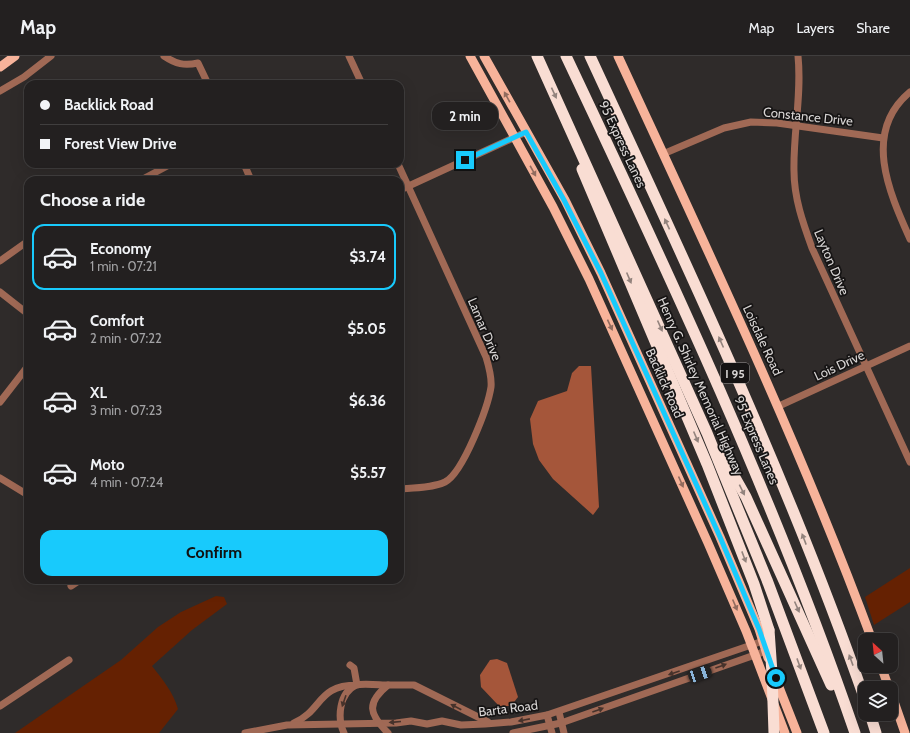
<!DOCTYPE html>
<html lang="en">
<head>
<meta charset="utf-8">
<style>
	body { margin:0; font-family:Cabin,sans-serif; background:#2f2d2d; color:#f1f3f6; height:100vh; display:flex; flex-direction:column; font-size:15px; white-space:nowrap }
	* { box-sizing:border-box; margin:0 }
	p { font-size:13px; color:#a3a3a5 }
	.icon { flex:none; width:22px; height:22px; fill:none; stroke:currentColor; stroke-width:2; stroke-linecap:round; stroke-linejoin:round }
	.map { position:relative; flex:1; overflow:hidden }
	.drawer { position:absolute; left:24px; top:120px; width:380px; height:408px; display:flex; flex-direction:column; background:#232020; border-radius:12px; box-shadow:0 4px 16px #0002,0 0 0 1px #403e3e }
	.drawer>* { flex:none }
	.banner { position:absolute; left:24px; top:24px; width:380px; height:88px; border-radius:12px; box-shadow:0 4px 16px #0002,0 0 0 1px #403e3e; display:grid; align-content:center; height:88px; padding:0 16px; background:#232020 }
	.needle { width:26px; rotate:333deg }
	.buttons { position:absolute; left:858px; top:577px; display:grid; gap:8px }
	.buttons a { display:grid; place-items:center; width:40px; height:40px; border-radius:8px; background:#232020; box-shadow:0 4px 16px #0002,0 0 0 1px #403e3e; font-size:20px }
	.end { position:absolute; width:18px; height:18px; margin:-9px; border:5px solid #18cafc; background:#111; box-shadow:0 0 0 2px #111 }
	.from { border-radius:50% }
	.bubble { position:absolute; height:28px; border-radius:12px; background:#232020; box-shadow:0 4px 16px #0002,0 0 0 1px #403e3e; font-size:13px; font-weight:700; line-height:28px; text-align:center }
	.car { position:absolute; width:12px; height:24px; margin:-12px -6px; border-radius:5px; box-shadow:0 0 3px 1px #0007; background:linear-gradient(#222 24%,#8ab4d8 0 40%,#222 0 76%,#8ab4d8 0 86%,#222 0) }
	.banner b { display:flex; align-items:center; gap:14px; height:38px; font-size:15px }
	.banner b+b { border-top:1px solid #403e3e }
	.banner i { width:10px; height:10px; background:#f1f3f6 }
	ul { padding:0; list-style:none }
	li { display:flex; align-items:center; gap:12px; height:66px; margin:0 8px 6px; padding:0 8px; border:2px solid transparent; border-radius:12px }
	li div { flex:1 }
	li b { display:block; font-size:15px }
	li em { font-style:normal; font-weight:700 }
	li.selected { border-color:#18cafc }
	li>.icon { width:36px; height:36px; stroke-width:1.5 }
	h2 { padding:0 16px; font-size:18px; line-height:48px }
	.primary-button { display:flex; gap:8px; margin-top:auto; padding:8px 16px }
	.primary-button a { flex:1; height:46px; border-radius:12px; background:#18cafc; color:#111; font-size:16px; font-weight:700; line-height:46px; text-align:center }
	header { display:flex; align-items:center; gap:24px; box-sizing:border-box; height:56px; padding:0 20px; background:#232020; border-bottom:1px solid #403e3e }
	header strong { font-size:19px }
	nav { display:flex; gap:22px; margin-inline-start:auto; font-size:14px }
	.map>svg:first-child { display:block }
	.green { fill:#652102 }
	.water { fill:#a5563a }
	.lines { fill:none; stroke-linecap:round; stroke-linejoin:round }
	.minor { stroke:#a06955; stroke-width:7 }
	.major { stroke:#f7b39a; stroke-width:9 }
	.highway { stroke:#f9ddd3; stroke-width:11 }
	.highway-bridge { stroke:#f9ddd3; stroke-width:11 }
	.oneway { fill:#93837d }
	.oneway2 { fill:#926b5e }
	.oneway3 { fill:#46322b }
	.route { stroke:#18cafc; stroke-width:5 }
	.labels { text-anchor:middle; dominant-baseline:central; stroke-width:3.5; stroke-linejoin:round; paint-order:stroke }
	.shield { fill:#161414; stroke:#9e9b9a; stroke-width:1 }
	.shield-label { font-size:12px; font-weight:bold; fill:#d8d5d4 }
	.street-label { font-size:13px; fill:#d8d5d4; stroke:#161414 }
</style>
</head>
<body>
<header>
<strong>Map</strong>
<nav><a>Map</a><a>Layers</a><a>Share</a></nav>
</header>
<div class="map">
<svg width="910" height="677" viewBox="0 0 910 677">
	<rect width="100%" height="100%" fill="#2f2b2a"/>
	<!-- green -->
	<g class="green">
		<path d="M 910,512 L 910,546 L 874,569 L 865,541 Z"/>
		<path d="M 216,540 L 224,541 L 227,548 L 192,574 L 152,610 C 163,624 173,636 178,653 L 159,677 L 15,677 L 121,604 L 158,571 L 181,556 Z"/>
	</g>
	<!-- water -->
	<g class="water">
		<path d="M 579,310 L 591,310 L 599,451 L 593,459 L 553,423 L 539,404 L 533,388 L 530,363 L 538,345 L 567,335 L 572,317 Z"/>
		<path d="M 497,603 L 507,607 L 518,641 L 511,650 L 499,650 L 481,631 L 480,619 L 490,604 Z"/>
	</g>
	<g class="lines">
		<!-- minor -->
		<g class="minor">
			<path d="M 164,0 C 176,8 184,10 198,7 L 208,28"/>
			<path d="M 349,0 L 362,28"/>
			<path d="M 798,0 C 802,39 793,77 794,115 C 794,142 803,167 812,192 L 910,406"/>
			<path d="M 0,35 L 24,21 L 51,0"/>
			<path d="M 910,36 C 862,76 889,136 910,183"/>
			<path d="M 663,98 L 724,72 L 751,66 L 777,67 L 883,82"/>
			<path d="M 244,108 L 251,124"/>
			<path d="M 398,108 L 486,301 C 489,311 492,321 491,331 C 488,351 463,417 445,426 C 432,432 414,432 400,433"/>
			<path d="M 141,124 L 171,108"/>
			<path d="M 400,134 L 526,76"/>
			<path d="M 0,205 L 28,185"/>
			<path d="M 0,236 L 28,258"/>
			<path d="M 0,346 L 28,310"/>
			<path d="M 779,350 L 910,290"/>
			<path d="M 0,422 L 28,439"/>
			<path d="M 71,530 L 80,524"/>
			<path d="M 0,650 L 69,604"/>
			<path d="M 559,656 L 564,677"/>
			<path d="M 547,659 L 552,677"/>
			<path d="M 294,667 C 323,654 317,629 357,629 L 354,612 L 350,609"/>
			<path d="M 245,677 L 287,669 L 396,667 L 411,665 L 427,668 L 442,665 L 461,669 L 485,668 L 511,666 L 547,659 L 763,585"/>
			<path d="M 344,677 C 337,662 339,637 356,629 C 362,627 381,629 388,629"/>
			<path d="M 388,677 C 369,658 366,647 388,629 L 414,629 L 488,666"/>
			<path d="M 513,677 L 561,667 L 766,595"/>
		</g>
		<!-- major -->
		<g class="major">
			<path d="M 470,0 L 553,151 L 589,223 L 708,487 L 746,575 L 785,677"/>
			<path d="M 484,0 L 565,144 L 601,217 L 720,481 L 759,573 L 768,602"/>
			<path d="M 618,0 C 707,193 798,384 872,584"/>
			<path d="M 0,11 L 15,0"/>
			<path d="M 881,610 L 889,632"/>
			<path d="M 773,616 L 797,677"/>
			<path d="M 891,637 L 905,677"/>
		</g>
		<!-- highway -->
		<g class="highway">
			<path d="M 537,0 L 707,377 L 767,524 L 824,677"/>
			<path d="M 566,0 C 671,222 775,444 855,677"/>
			<path d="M 590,0 C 688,212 788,423 865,644"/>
			<path d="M 582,113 L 707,408 L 754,528 L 769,574"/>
			<path d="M 724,402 L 746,441 L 831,629"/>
			<path d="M 870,658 L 876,677"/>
		</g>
		<!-- highway-bridge -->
		<path class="highway-bridge" d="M 769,574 L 772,617 L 774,677"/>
	</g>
	<!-- one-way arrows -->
	<defs><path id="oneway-solid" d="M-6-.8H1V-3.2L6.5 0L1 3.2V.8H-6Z"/></defs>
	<g class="oneway">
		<use href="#oneway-solid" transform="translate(554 37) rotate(65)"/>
		<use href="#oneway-solid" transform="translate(667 168) rotate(-115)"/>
		<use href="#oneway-solid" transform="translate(629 222) rotate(67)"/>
		<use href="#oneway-solid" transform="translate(660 270) rotate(66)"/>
		<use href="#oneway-solid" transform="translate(721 286) rotate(-114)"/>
		<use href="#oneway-solid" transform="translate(696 381) rotate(67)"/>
		<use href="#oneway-solid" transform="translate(742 434) rotate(64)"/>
		<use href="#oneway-solid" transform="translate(804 483) rotate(-111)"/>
		<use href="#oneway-solid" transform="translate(744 501) rotate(69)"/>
		<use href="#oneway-solid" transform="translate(797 551) rotate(66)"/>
		<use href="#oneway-solid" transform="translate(851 604) rotate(-110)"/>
		<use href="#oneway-solid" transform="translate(799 608) rotate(70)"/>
	</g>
	<g class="oneway2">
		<use href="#oneway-solid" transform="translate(507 41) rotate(-119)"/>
		<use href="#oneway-solid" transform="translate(533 115) rotate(61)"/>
		<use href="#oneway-solid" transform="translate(610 269) rotate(65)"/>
		<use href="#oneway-solid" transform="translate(681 426) rotate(66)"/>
		<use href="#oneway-solid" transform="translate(735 549) rotate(67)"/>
	</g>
	<g class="oneway3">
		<use href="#oneway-solid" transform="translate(721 610) rotate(-20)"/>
		<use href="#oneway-solid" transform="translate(674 617) rotate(161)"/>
		<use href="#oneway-solid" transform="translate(344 645) rotate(109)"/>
		<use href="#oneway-solid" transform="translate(456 651) rotate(-152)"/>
		<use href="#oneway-solid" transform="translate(598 654) rotate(-20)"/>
		<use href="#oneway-solid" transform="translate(524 664) rotate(169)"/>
		<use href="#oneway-solid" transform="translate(395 666) rotate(175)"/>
	</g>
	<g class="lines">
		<!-- route -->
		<path class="route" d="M 465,104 L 526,76 L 564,144 L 601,217 L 720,481 L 759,573 L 776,622"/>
	</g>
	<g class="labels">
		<!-- shield labels -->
		<rect class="shield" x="721" y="307" width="28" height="20" rx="3"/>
		<g class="shield-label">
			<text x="735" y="317">I 95</text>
		</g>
		<!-- street labels -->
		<g class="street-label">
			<text transform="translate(808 60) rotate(6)">Constance Drive</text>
			<text transform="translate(623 88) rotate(65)">95 Express Lanes</text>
			<text transform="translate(832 206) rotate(67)">Layton Drive</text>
			<text transform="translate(485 273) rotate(67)">Lamar Drive</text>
			<text transform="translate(763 284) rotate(65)">Loisdale Road</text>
			<text transform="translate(839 309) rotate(-25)">Lois Drive</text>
			<text transform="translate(665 327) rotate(66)">Backlick Road</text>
			<text transform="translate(701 330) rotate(66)">Henry G. Shirley Memorial Highway</text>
			<text transform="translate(757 384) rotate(67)">95 Express Lanes</text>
			<text transform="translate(508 652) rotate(-7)">Barta Road</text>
		</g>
	</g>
</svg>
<div class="buttons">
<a><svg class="needle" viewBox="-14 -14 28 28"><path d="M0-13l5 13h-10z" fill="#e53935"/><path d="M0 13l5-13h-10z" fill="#a3a3a5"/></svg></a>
<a><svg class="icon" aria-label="layers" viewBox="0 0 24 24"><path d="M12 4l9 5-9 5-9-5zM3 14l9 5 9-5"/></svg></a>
</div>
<i class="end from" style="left:776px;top:622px"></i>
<i class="end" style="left:465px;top:104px"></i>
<div class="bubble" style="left:432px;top:46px;width:66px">2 min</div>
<i class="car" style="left:700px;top:618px;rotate:71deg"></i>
<div class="banner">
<b><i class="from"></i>Backlick Road</b>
<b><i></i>Forest View Drive</b>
</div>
<section class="drawer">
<h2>Choose a ride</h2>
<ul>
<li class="selected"><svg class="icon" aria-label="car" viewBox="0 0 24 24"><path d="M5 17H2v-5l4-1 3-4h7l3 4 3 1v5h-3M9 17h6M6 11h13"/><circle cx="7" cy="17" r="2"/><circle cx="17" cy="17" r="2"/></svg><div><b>Economy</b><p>1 min · 07:21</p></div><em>$3.74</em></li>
<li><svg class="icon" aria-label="car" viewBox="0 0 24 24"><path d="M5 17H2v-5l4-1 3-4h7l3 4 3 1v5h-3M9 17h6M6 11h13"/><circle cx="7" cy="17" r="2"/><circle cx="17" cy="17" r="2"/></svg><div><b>Comfort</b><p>2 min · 07:22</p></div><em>$5.05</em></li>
<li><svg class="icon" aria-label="car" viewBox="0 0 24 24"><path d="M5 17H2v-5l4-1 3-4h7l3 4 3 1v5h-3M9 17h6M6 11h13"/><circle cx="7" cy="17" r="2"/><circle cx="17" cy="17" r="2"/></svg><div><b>XL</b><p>3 min · 07:23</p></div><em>$6.36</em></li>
<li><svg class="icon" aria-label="car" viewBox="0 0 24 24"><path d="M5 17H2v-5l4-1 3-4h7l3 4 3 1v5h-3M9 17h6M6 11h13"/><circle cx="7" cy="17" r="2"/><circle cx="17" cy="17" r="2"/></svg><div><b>Moto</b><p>4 min · 07:24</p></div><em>$5.57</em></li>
</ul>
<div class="primary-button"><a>Confirm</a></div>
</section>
</div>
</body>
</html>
